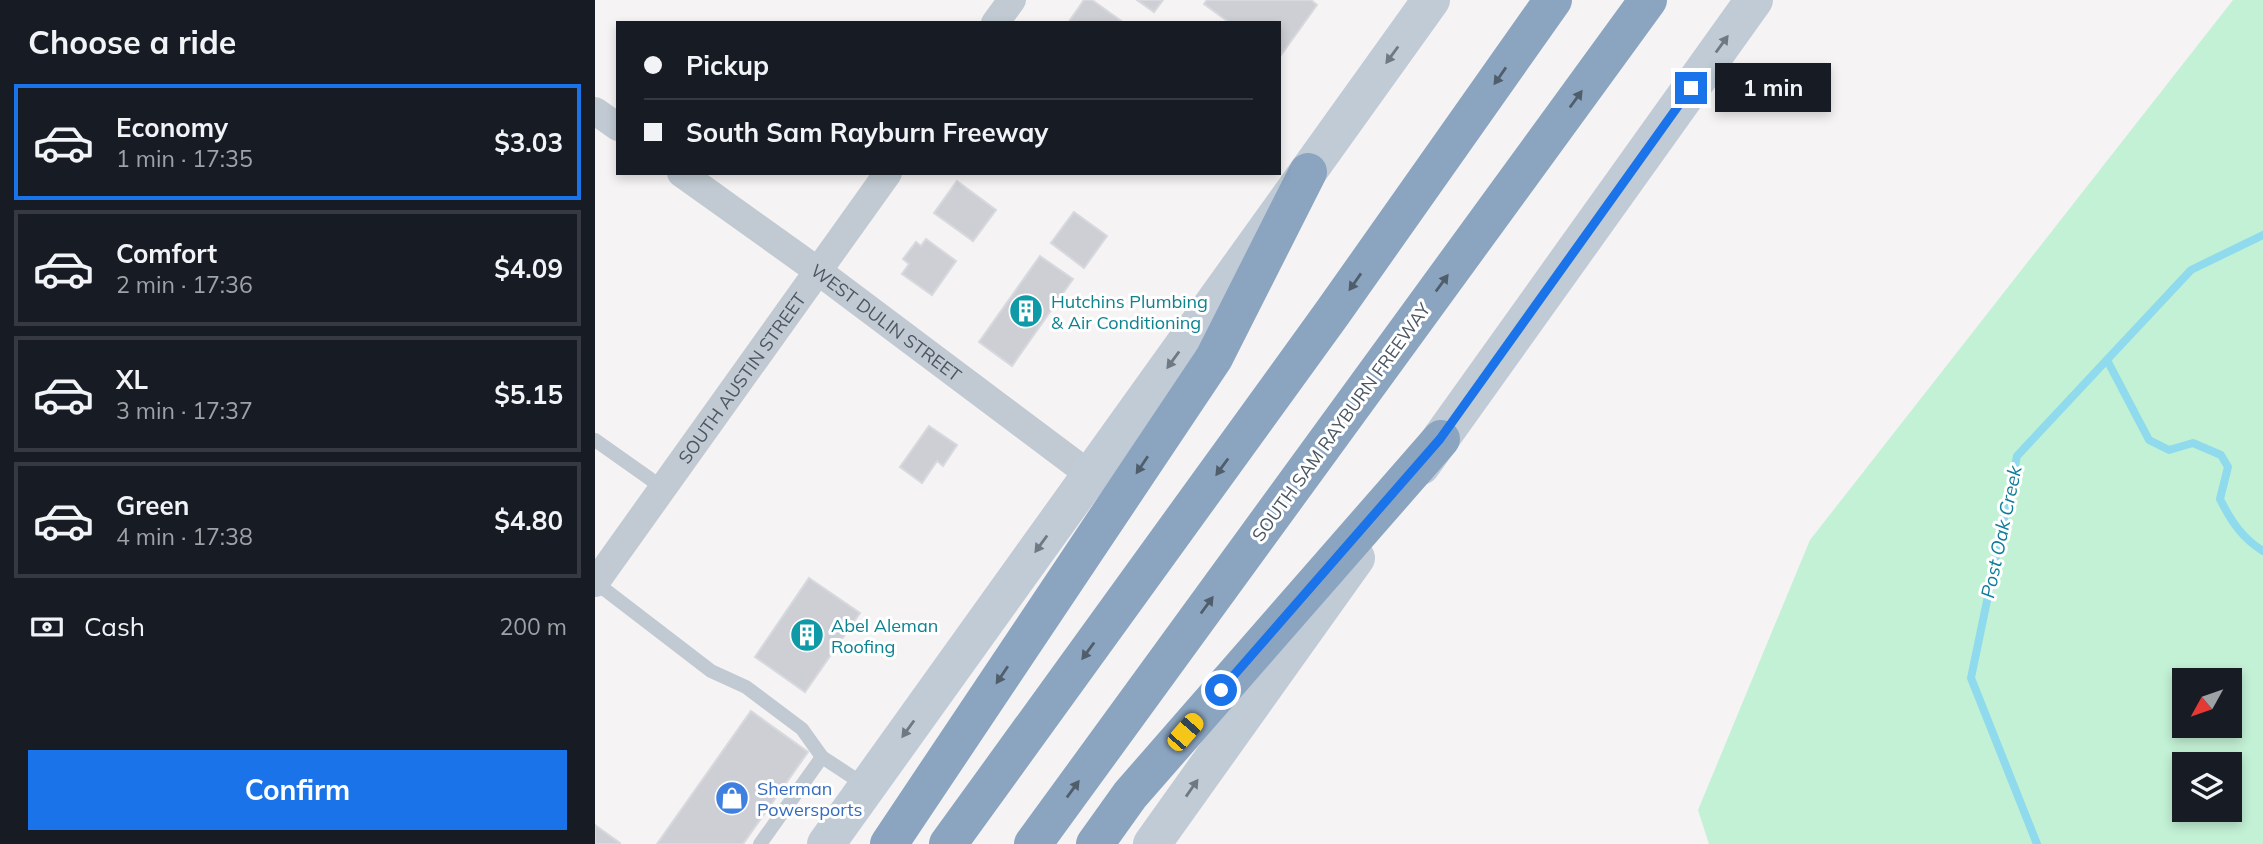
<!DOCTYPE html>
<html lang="en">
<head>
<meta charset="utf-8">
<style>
	body { margin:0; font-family:Mulish,sans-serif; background:#20242c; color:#f1f3f6; height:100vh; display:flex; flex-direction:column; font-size:26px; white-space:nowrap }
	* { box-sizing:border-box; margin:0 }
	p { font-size:23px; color:#9ea1a6 }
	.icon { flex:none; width:38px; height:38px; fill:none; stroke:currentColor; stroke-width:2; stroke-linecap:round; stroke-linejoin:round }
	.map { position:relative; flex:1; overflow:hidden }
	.drawer { display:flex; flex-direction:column; background:#171b24; width:595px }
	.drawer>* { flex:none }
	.guide { position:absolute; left:21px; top:21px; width:665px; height:154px; border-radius:0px; box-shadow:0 4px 10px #0003; display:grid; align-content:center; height:154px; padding:0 28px; background:#171b24 }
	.needle { width:46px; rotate:230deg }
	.fabs { position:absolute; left:1577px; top:668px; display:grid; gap:14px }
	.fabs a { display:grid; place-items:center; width:70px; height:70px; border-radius:0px; background:#171b24; box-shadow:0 4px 10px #0003; font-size:35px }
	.end { position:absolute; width:32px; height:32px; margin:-16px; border:9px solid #1a73e8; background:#fff; box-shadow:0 0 0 4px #fff }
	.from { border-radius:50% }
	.bubble { position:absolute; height:49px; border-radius:0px; background:#171b24; box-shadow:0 4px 10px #0003; font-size:23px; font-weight:700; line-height:49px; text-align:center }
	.car { position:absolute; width:21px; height:42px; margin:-21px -10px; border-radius:9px; box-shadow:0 0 5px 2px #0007; background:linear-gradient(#f5c518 24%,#345 0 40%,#f5c518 0 76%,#345 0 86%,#f5c518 0) }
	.guide b { display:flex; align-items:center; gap:24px; height:66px; font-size:26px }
	.guide b+b { border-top:2px solid #363941 }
	.guide i { width:18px; height:18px; background:#f1f3f6 }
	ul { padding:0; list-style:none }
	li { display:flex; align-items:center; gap:21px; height:116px; margin:0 14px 10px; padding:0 14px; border:4px solid #363941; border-radius:0px }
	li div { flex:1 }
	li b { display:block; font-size:26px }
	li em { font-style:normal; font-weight:700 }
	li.active { border-color:#1a73e8 }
	li>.icon { width:63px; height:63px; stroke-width:1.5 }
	h2 { padding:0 28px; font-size:32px; line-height:84px }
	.pay { display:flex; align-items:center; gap:18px; height:77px; padding:0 28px; font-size:26px }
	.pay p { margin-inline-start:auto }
	.button { display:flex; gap:14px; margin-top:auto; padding:14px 28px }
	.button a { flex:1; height:80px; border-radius:0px; background:#1a73e8; color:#fff; font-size:28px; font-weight:700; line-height:80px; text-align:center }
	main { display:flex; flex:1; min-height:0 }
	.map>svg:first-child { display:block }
	.green { fill:#c3f1d5; fill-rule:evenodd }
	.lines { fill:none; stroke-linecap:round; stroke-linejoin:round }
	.stream { stroke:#90daee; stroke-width:8 }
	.building { fill:#cdcfd5; stroke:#d7d9de; stroke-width:2 }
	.service { stroke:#c1cad2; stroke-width:14 }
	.minor { stroke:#c1cad2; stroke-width:28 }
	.secondary { stroke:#c1cbd6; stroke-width:38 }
	.motorway { stroke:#8ba5c1; stroke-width:38 }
	.oneway { fill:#6e7984 }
	.oneway2 { fill:#505e6b }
	.route { stroke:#1a73e8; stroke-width:9 }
	.labels { text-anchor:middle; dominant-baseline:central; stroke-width:6; stroke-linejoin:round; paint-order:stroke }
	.culture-label { font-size:18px; fill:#0d838f; stroke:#fff; text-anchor:start }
	.street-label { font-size:18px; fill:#4a5661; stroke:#fff }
	.shop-label { font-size:18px; fill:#366cbe; stroke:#fff; text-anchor:start }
	.water-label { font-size:19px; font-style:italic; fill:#0c7c9b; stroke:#fff }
</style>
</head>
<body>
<main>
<section class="drawer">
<h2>Choose a ride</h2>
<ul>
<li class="active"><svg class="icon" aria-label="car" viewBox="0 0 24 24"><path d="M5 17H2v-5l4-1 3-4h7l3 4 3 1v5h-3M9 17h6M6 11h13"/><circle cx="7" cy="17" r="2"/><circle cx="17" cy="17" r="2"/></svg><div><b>Economy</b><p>1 min · 17:35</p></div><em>$3.03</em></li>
<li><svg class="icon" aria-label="car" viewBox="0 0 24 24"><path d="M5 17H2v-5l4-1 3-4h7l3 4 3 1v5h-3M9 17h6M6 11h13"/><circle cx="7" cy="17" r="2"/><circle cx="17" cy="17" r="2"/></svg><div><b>Comfort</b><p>2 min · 17:36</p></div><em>$4.09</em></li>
<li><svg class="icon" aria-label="car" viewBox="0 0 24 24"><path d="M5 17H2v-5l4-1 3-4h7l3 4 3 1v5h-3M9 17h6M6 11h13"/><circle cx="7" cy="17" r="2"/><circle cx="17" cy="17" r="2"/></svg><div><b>XL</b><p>3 min · 17:37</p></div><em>$5.15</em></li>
<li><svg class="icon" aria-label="car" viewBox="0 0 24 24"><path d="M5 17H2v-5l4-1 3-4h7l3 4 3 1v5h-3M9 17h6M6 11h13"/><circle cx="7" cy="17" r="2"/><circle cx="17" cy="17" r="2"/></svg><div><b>Green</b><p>4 min · 17:38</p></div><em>$4.80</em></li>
</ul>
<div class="pay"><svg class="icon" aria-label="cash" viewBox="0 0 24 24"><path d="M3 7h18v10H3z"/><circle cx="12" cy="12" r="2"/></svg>Cash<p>200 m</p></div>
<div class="button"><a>Confirm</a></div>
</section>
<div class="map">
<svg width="1668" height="844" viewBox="0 0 1668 844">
	<rect width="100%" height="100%" fill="#f5f3f3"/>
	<!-- green -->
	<path class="green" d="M 1638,0 L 1668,0 L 1668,844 L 1114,844 L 1103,810 L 1215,540 ZM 1589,681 L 1634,681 L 1634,726 L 1589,726 ZM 1589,765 L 1634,765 L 1634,810 L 1589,810 Z"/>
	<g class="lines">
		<!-- stream -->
		<g class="stream">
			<path d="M 1512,360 L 1554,440 L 1574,450 L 1598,443 L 1626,455 L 1633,467 L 1625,499 C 1636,521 1647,538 1668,551"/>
			<path d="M 1442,844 L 1376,678 L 1422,456 L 1596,270 L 1668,235"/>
		</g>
	</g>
	<!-- building -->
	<g class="building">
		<path d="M 489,0 L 497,0 L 529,23 L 473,23 Z"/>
		<path d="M 542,0 L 568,0 L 559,12 Z"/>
		<path d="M 612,0 L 716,0 L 722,5 L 684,58 L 684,23 L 635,23 L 609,4 Z"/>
		<path d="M 362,181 L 401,210 L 378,241 L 339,213 Z"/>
		<path d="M 479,212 L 512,236 L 489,268 L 456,243 Z"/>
		<path d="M 331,239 L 361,261 L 337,295 L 307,274 L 314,264 L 308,259 L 321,242 L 326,246 Z"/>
		<path d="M 445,256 L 478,279 L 417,366 L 384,342 Z"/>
		<path d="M 334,426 L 362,445 L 348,466 L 342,461 L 327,483 L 305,467 Z"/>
		<path d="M 214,578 L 265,613 L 210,692 L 160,657 Z"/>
		<path d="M 156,711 L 213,752 L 148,844 L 62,844 Z"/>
		<path d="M 0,825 L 25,843 L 25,844 L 0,844 Z"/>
	</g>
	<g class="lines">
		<!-- service -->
		<g class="service">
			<path d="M 0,440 L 68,488"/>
			<path d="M 0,582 L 116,671 L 151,687 L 207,729 L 227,757 L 271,786"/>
			<path d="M 165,844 L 227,757"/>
		</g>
		<!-- minor -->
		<g class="minor">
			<path d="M 400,23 L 417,0"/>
			<path d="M 0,111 L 23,127"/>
			<path id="s1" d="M 86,173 L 223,271 L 495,475"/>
			<path id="s2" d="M 0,583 L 293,173"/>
		</g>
		<!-- secondary -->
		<g class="secondary">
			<path d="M 826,466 L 1159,0"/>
			<path d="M 231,844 L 836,0"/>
			<path d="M 557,844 L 761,558"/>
		</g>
		<!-- motorway -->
		<g class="motorway">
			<path d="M 294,844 L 619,358 L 713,172"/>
			<path d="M 353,844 L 738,312 L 958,0"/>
			<path d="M 438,844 L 1053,0"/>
			<path d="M 500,844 L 535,795 L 846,439"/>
		</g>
	</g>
	<!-- one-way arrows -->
	<defs><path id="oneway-solid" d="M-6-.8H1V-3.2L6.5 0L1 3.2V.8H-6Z" transform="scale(1.75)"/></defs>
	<g class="oneway">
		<use href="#oneway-solid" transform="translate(1127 44) rotate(-54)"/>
		<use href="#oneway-solid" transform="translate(797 55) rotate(126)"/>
		<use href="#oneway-solid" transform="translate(578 360) rotate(126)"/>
		<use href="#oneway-solid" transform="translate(446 544) rotate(126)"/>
		<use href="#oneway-solid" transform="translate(313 729) rotate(126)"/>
		<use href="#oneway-solid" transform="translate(597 788) rotate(-55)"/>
	</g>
	<g class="oneway2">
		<use href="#oneway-solid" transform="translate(905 76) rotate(125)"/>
		<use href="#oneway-solid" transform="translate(981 99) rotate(-54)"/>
		<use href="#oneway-solid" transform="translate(760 282) rotate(125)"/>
		<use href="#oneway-solid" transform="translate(847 283) rotate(-54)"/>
		<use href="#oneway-solid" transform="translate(547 465) rotate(124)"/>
		<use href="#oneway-solid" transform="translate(627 467) rotate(126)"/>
		<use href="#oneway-solid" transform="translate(612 605) rotate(-54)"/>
		<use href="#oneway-solid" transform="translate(493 651) rotate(126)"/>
		<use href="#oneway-solid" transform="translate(407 675) rotate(124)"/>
		<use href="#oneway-solid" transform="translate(478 789) rotate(-54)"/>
	</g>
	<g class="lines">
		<!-- route -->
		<path class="route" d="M 626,690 L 845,439 L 1096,88"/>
	</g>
	<!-- icons -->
	<defs>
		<g id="building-disc" transform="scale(1.75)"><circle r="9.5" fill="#0f9aa8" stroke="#fff"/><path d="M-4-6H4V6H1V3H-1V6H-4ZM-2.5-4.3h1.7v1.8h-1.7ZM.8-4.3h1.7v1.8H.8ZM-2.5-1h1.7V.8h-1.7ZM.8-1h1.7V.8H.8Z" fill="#fff"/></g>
		<g id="shop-disc" transform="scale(1.75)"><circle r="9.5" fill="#3f7fe0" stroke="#fff"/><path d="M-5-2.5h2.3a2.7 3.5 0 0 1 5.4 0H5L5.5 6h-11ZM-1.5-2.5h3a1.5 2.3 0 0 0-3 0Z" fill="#fff"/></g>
	</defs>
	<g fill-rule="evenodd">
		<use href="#building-disc" x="431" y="311"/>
		<use href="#building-disc" x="212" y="635"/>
		<use href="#shop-disc" x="137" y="798"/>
	</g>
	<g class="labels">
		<!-- culture labels -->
		<g class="culture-label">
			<text x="456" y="301">Hutchins Plumbing<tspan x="456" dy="21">&amp; Air Conditioning</tspan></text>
			<text x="236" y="625">Abel Aleman<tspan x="236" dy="21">Roofing</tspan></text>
		</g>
		<!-- street labels -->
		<g class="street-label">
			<text stroke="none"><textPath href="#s1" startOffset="254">WEST DULIN STREET</textPath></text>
			<text stroke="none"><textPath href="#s2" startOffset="252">SOUTH AUSTIN STREET</textPath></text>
			<text transform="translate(746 422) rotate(-54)">SOUTH SAM RAYBURN FREEWAY</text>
		</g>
		<!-- shop labels -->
		<g class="shop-label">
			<text x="162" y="788">Sherman<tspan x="162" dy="21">Powersports</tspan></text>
		</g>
		<!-- water labels -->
		<g class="water-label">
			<text transform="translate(1406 532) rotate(-78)">Post Oak Creek</text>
		</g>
	</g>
</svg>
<div class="fabs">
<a><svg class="needle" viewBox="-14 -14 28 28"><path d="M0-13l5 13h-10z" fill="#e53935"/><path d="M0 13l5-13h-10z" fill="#9ea1a6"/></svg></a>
<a><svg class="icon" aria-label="layers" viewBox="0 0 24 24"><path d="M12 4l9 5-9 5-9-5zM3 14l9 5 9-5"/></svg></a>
</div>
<i class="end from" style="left:626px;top:690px"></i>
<i class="end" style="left:1096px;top:88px"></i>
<div class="bubble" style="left:1120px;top:63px;width:116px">1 min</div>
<i class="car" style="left:590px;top:732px;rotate:41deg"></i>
<div class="guide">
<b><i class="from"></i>Pickup</b>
<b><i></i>South Sam Rayburn Freeway</b>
</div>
</div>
</main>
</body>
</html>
